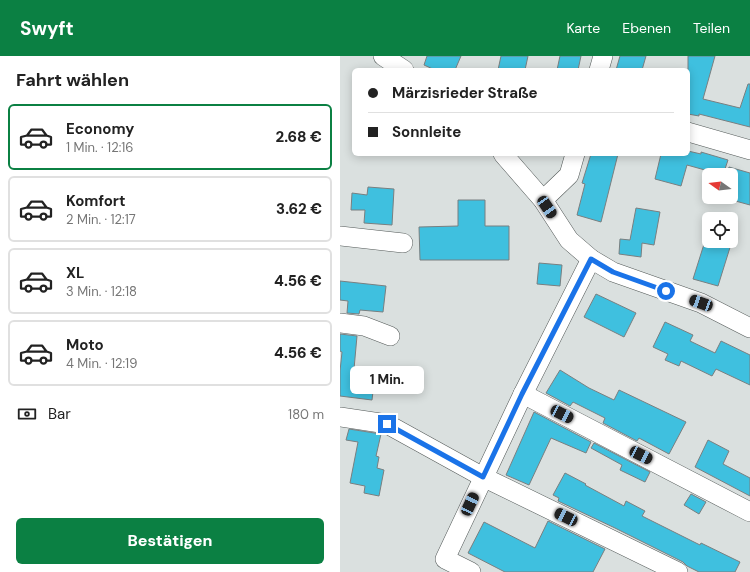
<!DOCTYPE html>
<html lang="de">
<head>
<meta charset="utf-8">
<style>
	body { margin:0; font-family:"DM Sans",sans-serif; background:#f6f6f6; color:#222; height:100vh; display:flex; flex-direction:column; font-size:15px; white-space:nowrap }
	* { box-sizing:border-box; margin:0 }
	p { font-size:13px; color:#767676 }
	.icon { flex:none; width:22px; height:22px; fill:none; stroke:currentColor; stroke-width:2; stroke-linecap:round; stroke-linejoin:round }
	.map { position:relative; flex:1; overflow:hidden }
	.drawer { display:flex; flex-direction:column; background:#fff; width:340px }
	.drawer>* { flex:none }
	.banner { position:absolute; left:12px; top:12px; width:338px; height:88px; border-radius:6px; box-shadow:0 2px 10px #0003; display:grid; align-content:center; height:88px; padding:0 16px; background:#fff }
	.needle { width:26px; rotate:284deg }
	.fabs { position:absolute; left:362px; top:112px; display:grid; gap:8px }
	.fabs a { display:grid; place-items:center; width:36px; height:36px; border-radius:6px; background:#fff; box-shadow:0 2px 10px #0003; font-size:20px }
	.end { position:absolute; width:18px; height:18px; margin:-9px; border:5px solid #1a73e8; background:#fff; box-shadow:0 0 0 2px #fff }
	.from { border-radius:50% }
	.bubble { position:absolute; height:28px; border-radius:6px; background:#fff; box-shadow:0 2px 10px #0003; font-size:13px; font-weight:800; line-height:28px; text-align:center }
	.car { position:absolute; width:12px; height:24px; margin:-12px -6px; border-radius:5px; box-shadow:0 0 3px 1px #0007; background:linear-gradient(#222 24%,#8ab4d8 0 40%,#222 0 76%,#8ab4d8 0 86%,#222 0) }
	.banner b { display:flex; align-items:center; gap:14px; height:38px; font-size:15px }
	.banner b+b { border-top:1px solid #e0e0e0 }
	.banner i { width:10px; height:10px; background:#222 }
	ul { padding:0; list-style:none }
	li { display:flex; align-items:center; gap:12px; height:66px; margin:0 8px 6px; padding:0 8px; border:2px solid #e0e0e0; border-radius:6px }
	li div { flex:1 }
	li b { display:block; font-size:15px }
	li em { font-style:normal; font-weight:800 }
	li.current { border-color:#0b8043 }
	li>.icon { width:36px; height:36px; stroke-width:1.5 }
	h2 { padding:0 16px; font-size:18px; line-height:48px }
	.pay { display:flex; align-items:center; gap:10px; height:44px; padding:0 16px; font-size:15px }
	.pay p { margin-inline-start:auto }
	.action { display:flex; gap:8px; margin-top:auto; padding:8px 16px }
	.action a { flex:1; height:46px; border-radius:6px; background:#0b8043; color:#fff; font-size:16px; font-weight:800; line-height:46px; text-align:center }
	header { display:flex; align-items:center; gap:24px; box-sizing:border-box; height:56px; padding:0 20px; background:#0b8043; color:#fff }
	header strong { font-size:19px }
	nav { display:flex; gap:22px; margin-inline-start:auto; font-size:14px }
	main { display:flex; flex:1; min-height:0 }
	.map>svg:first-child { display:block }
	.building { fill:#3fc0df; stroke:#797f80 }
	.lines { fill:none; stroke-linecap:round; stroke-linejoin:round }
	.minor-casing { stroke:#535958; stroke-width:20 }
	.minor { stroke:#fff; stroke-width:19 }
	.route { stroke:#1a73e8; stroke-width:5 }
</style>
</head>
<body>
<header>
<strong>Swyft</strong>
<nav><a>Karte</a><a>Ebenen</a><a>Teilen</a></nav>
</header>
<main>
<section class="drawer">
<h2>Fahrt wählen</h2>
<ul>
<li class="current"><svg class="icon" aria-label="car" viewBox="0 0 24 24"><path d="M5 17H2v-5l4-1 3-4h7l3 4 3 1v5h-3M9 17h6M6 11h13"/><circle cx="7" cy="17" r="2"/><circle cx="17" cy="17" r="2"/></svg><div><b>Economy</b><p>1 Min. · 12:16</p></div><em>2.68 €</em></li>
<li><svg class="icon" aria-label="car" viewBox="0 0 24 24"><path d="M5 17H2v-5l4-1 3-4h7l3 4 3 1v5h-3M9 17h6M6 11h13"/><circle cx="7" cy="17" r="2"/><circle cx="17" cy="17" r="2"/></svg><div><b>Komfort</b><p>2 Min. · 12:17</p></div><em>3.62 €</em></li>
<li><svg class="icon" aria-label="car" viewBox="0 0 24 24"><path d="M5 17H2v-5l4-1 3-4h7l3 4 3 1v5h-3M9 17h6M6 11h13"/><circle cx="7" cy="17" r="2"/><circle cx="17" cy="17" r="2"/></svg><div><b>XL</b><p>3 Min. · 12:18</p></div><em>4.56 €</em></li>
<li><svg class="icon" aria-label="car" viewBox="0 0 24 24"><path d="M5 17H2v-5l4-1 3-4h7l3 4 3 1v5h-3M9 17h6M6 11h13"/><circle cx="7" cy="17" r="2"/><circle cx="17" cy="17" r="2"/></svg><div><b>Moto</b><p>4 Min. · 12:19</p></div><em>4.56 €</em></li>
</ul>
<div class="pay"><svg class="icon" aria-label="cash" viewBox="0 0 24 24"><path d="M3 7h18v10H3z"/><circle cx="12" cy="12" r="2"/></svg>Bar<p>180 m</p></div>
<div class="action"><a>Bestätigen</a></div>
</section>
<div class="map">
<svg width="410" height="516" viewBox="0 0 410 516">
	<rect width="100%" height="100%" fill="#dae0df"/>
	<!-- building -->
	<g class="building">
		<path d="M 87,0 L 121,0 L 115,14 L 95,14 L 84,9 Z"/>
		<path d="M 161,0 L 188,0 L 185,14 L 158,14 Z"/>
		<path d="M 220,0 L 241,0 L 238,14 L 217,14 Z"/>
		<path d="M 280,0 L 306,0 L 302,14 L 276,14 Z"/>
		<path d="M 348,0 L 375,0 L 363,43 L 400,52 L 408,28 L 410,28 L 410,71 L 359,58 L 359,60 L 348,58 Z"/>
		<path d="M 348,95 L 361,98 L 361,96 L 388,104 L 383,119 L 347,109 L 341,130 L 315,123 L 321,98 L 348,98 Z"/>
		<path d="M 251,98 L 278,98 L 261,166 L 237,159 L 245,128 L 242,127 Z"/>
		<path d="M 389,111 L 410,117 L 410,149 L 381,141 L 391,141 L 391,119 L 387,119 Z"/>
		<path d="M 28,131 L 54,133 L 52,169 L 24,167 L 25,154 L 11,154 L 12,137 L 27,139 Z"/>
		<path d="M 118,144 L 145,144 L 145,170 L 169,170 L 169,204 L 80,204 L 79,171 L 118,170 Z"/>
		<path d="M 296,152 L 320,156 L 314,189 L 302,187 L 301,201 L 279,198 L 280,183 L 290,184 Z"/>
		<path d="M 365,185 L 392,185 L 378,230 L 353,223 Z"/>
		<path d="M 199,207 L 222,209 L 220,230 L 197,228 Z"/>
		<path d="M 0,225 L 46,230 L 43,256 L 20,254 L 19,258 L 7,257 L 8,245 L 0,244 Z"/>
		<path d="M 256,238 L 296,257 L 284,281 L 244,261 Z"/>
		<path d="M 325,266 L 353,279 L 350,285 L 375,297 L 381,285 L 410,299 L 410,329 L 376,313 L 372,320 L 341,305 L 339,310 L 325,304 L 328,298 L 313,291 Z"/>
		<path d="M 0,278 L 17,280 L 13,324 L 34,327 L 32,344 L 0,340 L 0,315 L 2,296 L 0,295 Z"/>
		<path d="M 220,314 L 249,332 L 274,344 L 279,334 L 346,366 L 329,398 L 299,382 L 297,385 L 263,367 L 265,362 L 233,346 L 230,350 L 206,337 Z"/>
		<path d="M 194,356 L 251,386 L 246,397 L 211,382 L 189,429 L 166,419 Z"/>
		<path d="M 9,373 L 41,378 L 36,400 L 39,401 L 37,412 L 44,414 L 39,440 L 24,437 L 25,430 L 10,427 L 18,386 L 6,384 Z"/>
		<path d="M 368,384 L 389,395 L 383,408 L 410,422 L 410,440 L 355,411 Z"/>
		<path d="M 254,387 L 310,416 L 305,426 L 280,414 L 282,409 L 251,392 Z"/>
		<path d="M 225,417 L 246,428 L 245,429 L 284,450 L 286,445 L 305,455 L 302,460 L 360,489 L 361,487 L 400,506 L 395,516 L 359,516 L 347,510 L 343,506 L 275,472 L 218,445 L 219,442 L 213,439 Z"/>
		<path d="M 351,438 L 366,446 L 359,458 L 344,449 Z"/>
		<path d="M 208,465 L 265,493 L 253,516 L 165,516 L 128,497 L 144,466 L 195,492 Z"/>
	</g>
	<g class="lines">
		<!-- minor casing -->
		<g class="minor-casing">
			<g id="minor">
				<path d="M 43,0 L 64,14"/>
				<path d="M 259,14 L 263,0"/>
				<path d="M 348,76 L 410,94"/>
				<path d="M 163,98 L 203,144 L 229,184 L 251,203 L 273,216 L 361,247 L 410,272"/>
				<path d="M 203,144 L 229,119 L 235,98"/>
				<path d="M 0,180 L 63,187"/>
				<path d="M 0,267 L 24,270 L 50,280"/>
				<path d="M 183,338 L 410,456"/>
				<path d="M 0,361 L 47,368 L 143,421 L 338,516"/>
				<path d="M 131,516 L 105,503 L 183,338 L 251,203"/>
			</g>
		</g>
		<!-- minor -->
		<use href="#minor" class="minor"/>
	</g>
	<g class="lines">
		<!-- route -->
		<path class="route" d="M 47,368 L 143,421 L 182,338 L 251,203 L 273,216 L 326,235"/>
	</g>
</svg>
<div class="fabs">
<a><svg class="needle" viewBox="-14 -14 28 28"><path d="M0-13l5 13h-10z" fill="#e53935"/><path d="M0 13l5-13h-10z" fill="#767676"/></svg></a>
<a><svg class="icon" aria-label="locate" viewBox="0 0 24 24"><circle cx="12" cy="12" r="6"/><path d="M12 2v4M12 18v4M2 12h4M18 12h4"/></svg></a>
</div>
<i class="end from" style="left:326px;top:235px"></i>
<i class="end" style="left:47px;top:368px"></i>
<div class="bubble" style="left:10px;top:310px;width:74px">1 Min.</div>
<i class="car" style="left:207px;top:151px;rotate:146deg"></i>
<i class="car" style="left:361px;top:247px;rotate:290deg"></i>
<i class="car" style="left:222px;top:358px;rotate:117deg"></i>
<i class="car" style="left:301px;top:399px;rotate:117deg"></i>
<i class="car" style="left:130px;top:448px;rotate:25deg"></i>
<i class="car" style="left:226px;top:461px;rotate:296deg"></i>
<div class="banner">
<b><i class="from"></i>Märzisrieder Straße</b>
<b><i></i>Sonnleite</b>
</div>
</div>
</main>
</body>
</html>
